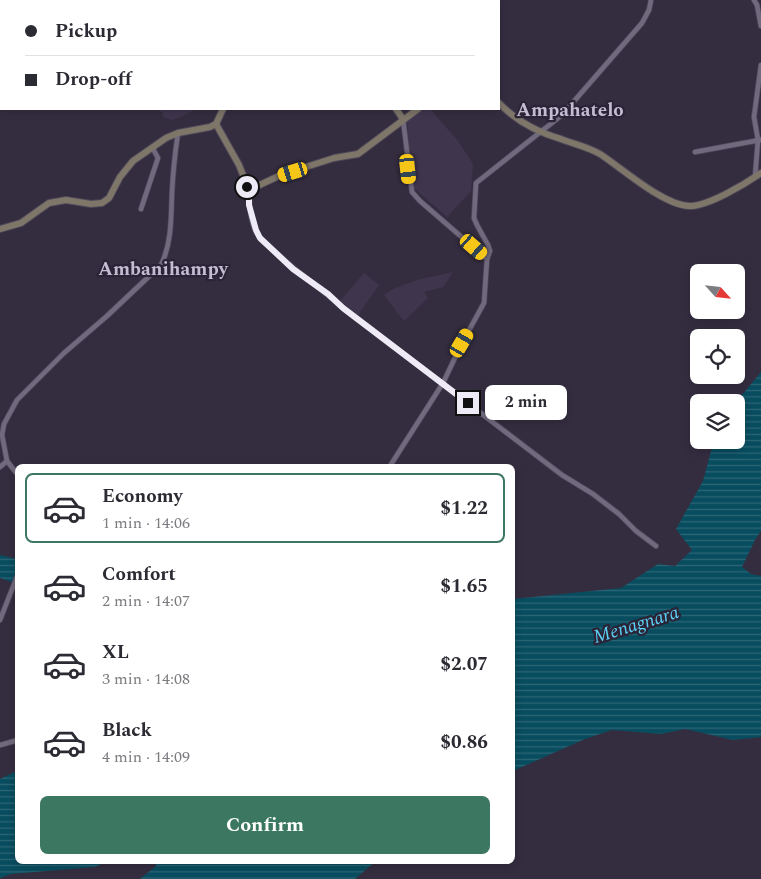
<!DOCTYPE html>
<html lang="en">
<head>
<meta charset="utf-8">
<style>
	body { margin:0; font-family:Spectral,serif; background:#f2f2f3; color:#2b2b33; height:100vh; display:flex; flex-direction:column; font-size:19px; white-space:nowrap }
	* { box-sizing:border-box; margin:0 }
	p { font-size:16px; color:#7c7c81 }
	.icon { flex:none; width:28px; height:28px; fill:none; stroke:currentColor; stroke-width:2; stroke-linecap:round; stroke-linejoin:round }
	.map { position:relative; flex:1; overflow:hidden }
	.sheet { position:absolute; left:15px; top:464px; width:500px; height:400px; display:flex; flex-direction:column; background:#fff; border-radius:8px; box-shadow:0 2px 8px #0003 }
	.sheet>* { flex:none }
	.top-card { position:absolute; left:0px; top:0px; width:500px; height:110px; box-shadow:0 2px 8px #0003; display:grid; align-content:center; height:110px; padding:0 25px; background:#fff }
	.needle { width:32px; rotate:117deg }
	.tools { position:absolute; left:690px; top:264px; display:grid; gap:10px }
	.tools a { display:grid; place-items:center; width:55px; height:55px; border-radius:8px; background:#fff; box-shadow:0 2px 8px #0003; font-size:25px }
	.end { position:absolute; width:22px; height:22px; margin:-11px; border:6px solid #eeeaf6; background:#111; box-shadow:0 0 0 2px #111 }
	.from { border-radius:50% }
	.bubble { position:absolute; height:35px; border-radius:8px; background:#fff; box-shadow:0 2px 8px #0003; font-size:16px; font-weight:700; line-height:35px; text-align:center }
	.car { position:absolute; width:15px; height:30px; margin:-15px -8px; border-radius:6px; box-shadow:0 0 4px 1px #0007; background:linear-gradient(#f5c518 24%,#345 0 40%,#f5c518 0 76%,#345 0 86%,#f5c518 0) }
	.top-card b { display:flex; align-items:center; gap:18px; height:48px; font-size:19px }
	.top-card b+b { border-top:1px solid #e1e1e2 }
	.top-card i { width:12px; height:12px; background:#2b2b33 }
	ul { padding:9px 0 0; list-style:none }
	li { display:flex; align-items:center; gap:15px; height:70px; margin:0 10px 8px; padding:0 15px; border:2px solid transparent; border-radius:8px }
	li div { flex:1 }
	li b { display:block; font-size:19px }
	li em { font-style:normal; font-weight:700 }
	li.current { border-color:#3b7761 }
	li>.icon { width:45px; height:45px; stroke-width:1.5 }
	.action { display:flex; gap:10px; margin-top:auto; padding:10px 25px }
	.action a { flex:1; height:58px; border-radius:8px; background:#3b7761; color:#fff; font-size:20px; font-weight:700; line-height:58px; text-align:center }
	.map>svg:first-child { display:block }
	.built { fill:#3f364e }
	.water { fill:url(#water-rules) }
	.lines { fill:none; stroke-linecap:round; stroke-linejoin:round }
	.street-casing { stroke:#4e4858; stroke-width:6 }
	.secondary-casing { stroke:#4e4858; stroke-width:8 }
	.street { stroke:#716a7f; stroke-width:4.5 }
	.secondary { stroke:#7e7669; stroke-width:6 }
	.route { stroke:#eeeaf6; stroke-width:6 }
	.labels { text-anchor:middle; dominant-baseline:central; stroke-width:4.5; stroke-linejoin:round; paint-order:stroke }
	.neighbourhood-label { font-size:19px; font-weight:bold; fill:#c4bcd3; stroke:#2a2436 }
	.water-label { font-size:19px; font-style:italic; fill:#5cd0f5; stroke:#2a2436 }
</style>
</head>
<body>
<div class="map">
<svg width="761" height="879" viewBox="0 0 761 879">
	<defs>
		<pattern id="water-rules" width="6" height="5" patternUnits="userSpaceOnUse" patternTransform="scale(1.25)"><rect width="6" height="5" fill="#084d5f"/><path d="M0 2.5h6" fill="none" stroke="#2c6777"/></pattern>
	</defs>
	<rect width="100%" height="100%" fill="#342d40"/>
	<!-- built -->
	<g class="built">
		<path d="M 157,109 L 196,109 L 181,117 L 171,120 L 162,116 L 163,113 Z"/>
		<path d="M 422,109 L 430,109 L 458,141 L 473,164 L 471,191 L 447,217 L 415,189 L 412,183 L 407,121 Z"/>
		<path d="M 453,272 L 443,287 L 424,292 L 428,298 L 404,321 L 384,295 L 395,288 L 417,280 Z"/>
		<path d="M 364,273 L 379,285 L 358,315 L 340,301 Z"/>
	</g>
	<!-- water -->
	<g class="water">
		<path d="M 761,372 L 761,531 L 755,540 L 742,567 L 751,574 L 761,576 L 761,737 L 733,740 L 685,729 L 661,734 L 612,730 L 585,739 L 513,771 L 513,599 L 621,588 L 658,564 L 675,566 L 692,550 L 676,529 L 703,481 L 714,440 L 736,440 L 736,402 Z"/>
		<path d="M 0,555 L 17,559 L 17,584 L 0,578 Z"/>
		<path d="M 17,771 L 18,861 L 108,861 L 95,867 L 11,874 L 0,878 L 0,779 Z"/>
		<path d="M 155,861 L 376,861 L 355,879 L 140,879 L 156,866 Z"/>
	</g>
	<g class="lines">
		<!-- street casing -->
		<g class="street-casing">
			<g id="street">
				<path d="M 314,0 L 315,1"/>
				<path d="M 754,0 L 757,5 L 761,26"/>
				<path d="M 395,1 L 395,0"/>
				<path d="M 444,1 L 446,0"/>
				<path d="M 403,119 L 412,192 L 420,201 L 487,259"/>
				<path d="M 695,152 L 760,140"/>
				<path d="M 755,177 L 758,140 L 754,117 L 761,65"/>
				<path d="M 249,190 C 249,204 250,226 260,238 C 264,243 270,247 274,251 C 296,272 321,288 343,308 L 562,475 L 593,494 L 619,514 L 636,531 L 656,546"/>
				<path d="M 141,209 L 158,158 L 152,147"/>
				<path d="M 390,466 L 443,383 L 462,343 L 484,303 L 487,259 L 490,251 L 488,245 L 477,225 L 474,218 L 476,183 L 562,115 L 642,23 L 649,10 L 651,0"/>
				<path d="M 0,467 L 7,461"/>
				<path d="M 18,475 L 7,461 L 2,435 L 4,424 L 17,400 L 64,353 L 107,316 L 161,265 C 172,243 171,216 172,192 C 173,172 175,153 178,133"/>
				<path d="M 0,620 L 18,574"/>
				<path d="M 0,745 L 18,740"/>
			</g>
		</g>
		<!-- secondary casing -->
		<g class="secondary-casing">
			<g id="secondary">
				<path d="M 369,0 L 371,1"/>
				<path d="M 499,103 C 516,121 537,132 561,139 C 574,144 588,147 600,154 C 623,169 663,205 689,206 C 707,207 745,184 761,173"/>
				<path d="M 396,109 L 403,119"/>
				<path d="M 216,124 L 239,165 L 249,190 L 281,175 L 334,158 L 358,154 L 418,109"/>
				<path d="M 0,229 L 21,223 L 49,203 L 66,200 L 91,204 L 102,203 L 109,198 L 120,177 L 133,161 L 166,138 L 178,133 L 210,127 L 216,124 L 223,109"/>
			</g>
		</g>
		<!-- street -->
		<use href="#street" class="street"/>
		<!-- secondary -->
		<use href="#secondary" class="secondary"/>
	</g>
	<g class="lines">
		<!-- route -->
		<path class="route" d="M 247,187 L 249,190 L 249,205 L 256,230 L 260,238 L 293,269 L 328,294 L 343,308 L 468,403"/>
	</g>
	<g class="labels">
		<!-- neighbourhood labels -->
		<g class="neighbourhood-label">
			<text x="570" y="110">Ampahatelo</text>
			<text x="163" y="269">Ambanihampy</text>
		</g>
		<!-- water labels -->
		<g class="water-label">
			<text transform="translate(636 625) rotate(-17)">Menagnara</text>
		</g>
	</g>
</svg>
<div class="tools">
<a><svg class="needle" viewBox="-14 -14 28 28"><path d="M0-13l5 13h-10z" fill="#e53935"/><path d="M0 13l5-13h-10z" fill="#7c7c81"/></svg></a>
<a><svg class="icon" aria-label="locate" viewBox="0 0 24 24"><circle cx="12" cy="12" r="6"/><path d="M12 2v4M12 18v4M2 12h4M18 12h4"/></svg></a>
<a><svg class="icon" aria-label="layers" viewBox="0 0 24 24"><path d="M12 4l9 5-9 5-9-5zM3 14l9 5 9-5"/></svg></a>
</div>
<i class="end from" style="left:247px;top:187px"></i>
<i class="end" style="left:468px;top:403px"></i>
<div class="bubble" style="left:485px;top:385px;width:82px">2 min</div>
<i class="car" style="left:408px;top:169px;rotate:174deg"></i>
<i class="car" style="left:293px;top:172px;rotate:253deg"></i>
<i class="car" style="left:474px;top:247px;rotate:131deg"></i>
<i class="car" style="left:462px;top:343px;rotate:30deg"></i>
<div class="top-card">
<b><i class="from"></i>Pickup</b>
<b><i></i>Drop-off</b>
</div>
<section class="sheet">
<ul>
<li class="current"><svg class="icon" aria-label="car" viewBox="0 0 24 24"><path d="M5 17H2v-5l4-1 3-4h7l3 4 3 1v5h-3M9 17h6M6 11h13"/><circle cx="7" cy="17" r="2"/><circle cx="17" cy="17" r="2"/></svg><div><b>Economy</b><p>1 min · 14:06</p></div><em>$1.22</em></li>
<li><svg class="icon" aria-label="car" viewBox="0 0 24 24"><path d="M5 17H2v-5l4-1 3-4h7l3 4 3 1v5h-3M9 17h6M6 11h13"/><circle cx="7" cy="17" r="2"/><circle cx="17" cy="17" r="2"/></svg><div><b>Comfort</b><p>2 min · 14:07</p></div><em>$1.65</em></li>
<li><svg class="icon" aria-label="car" viewBox="0 0 24 24"><path d="M5 17H2v-5l4-1 3-4h7l3 4 3 1v5h-3M9 17h6M6 11h13"/><circle cx="7" cy="17" r="2"/><circle cx="17" cy="17" r="2"/></svg><div><b>XL</b><p>3 min · 14:08</p></div><em>$2.07</em></li>
<li><svg class="icon" aria-label="car" viewBox="0 0 24 24"><path d="M5 17H2v-5l4-1 3-4h7l3 4 3 1v5h-3M9 17h6M6 11h13"/><circle cx="7" cy="17" r="2"/><circle cx="17" cy="17" r="2"/></svg><div><b>Black</b><p>4 min · 14:09</p></div><em>$0.86</em></li>
</ul>
<div class="action"><a>Confirm</a></div>
</section>
</div>
</body>
</html>
